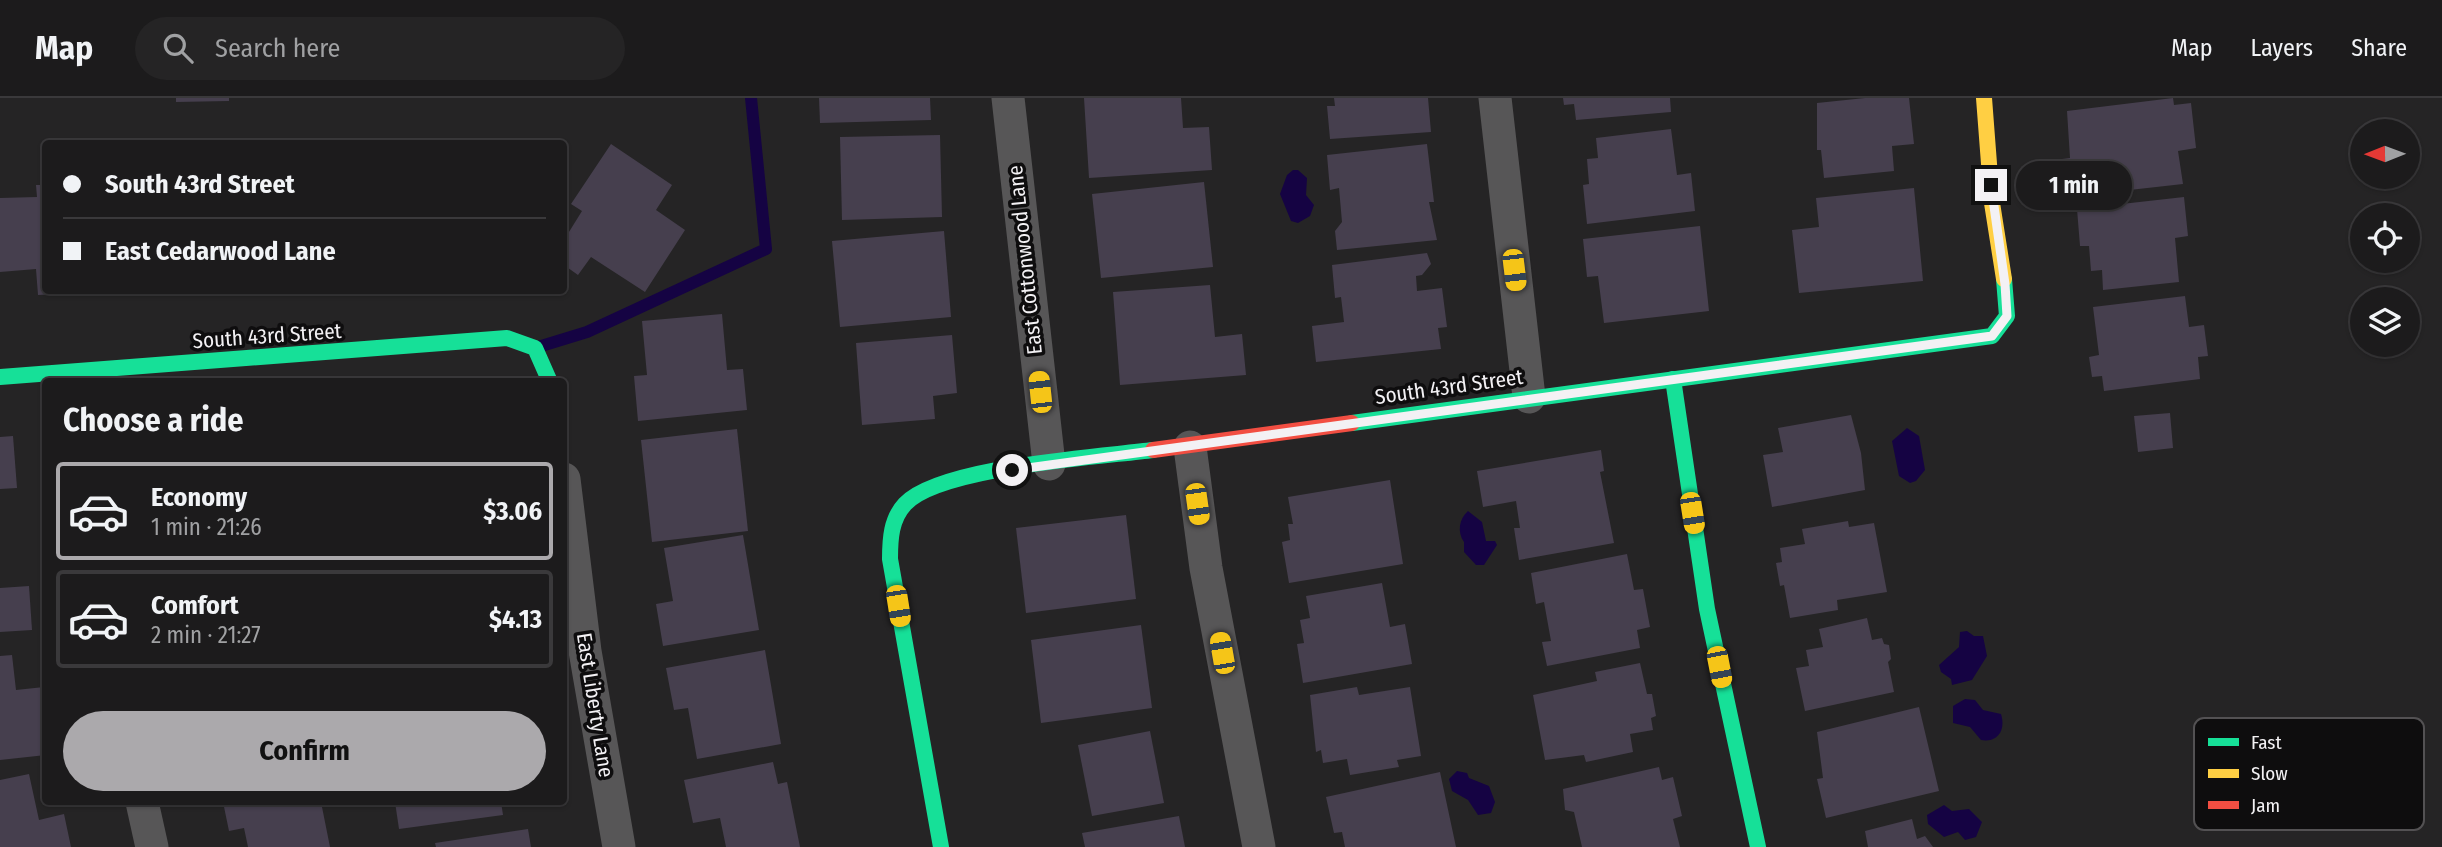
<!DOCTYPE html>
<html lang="en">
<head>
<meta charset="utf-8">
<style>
	body { margin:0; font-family:"Fira Sans Condensed",sans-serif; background:#252425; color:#f1f3f6; height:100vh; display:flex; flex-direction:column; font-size:26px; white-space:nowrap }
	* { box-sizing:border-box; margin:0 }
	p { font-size:23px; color:#a0a1a3 }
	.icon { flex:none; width:38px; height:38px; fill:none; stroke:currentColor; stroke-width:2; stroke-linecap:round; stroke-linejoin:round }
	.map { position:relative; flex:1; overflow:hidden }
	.panel { position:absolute; left:42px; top:280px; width:525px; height:427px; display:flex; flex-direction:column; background:#1c1b1c; border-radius:7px; box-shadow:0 2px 5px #0004,0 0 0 2px #3a393b }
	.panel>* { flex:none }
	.top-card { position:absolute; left:42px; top:42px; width:525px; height:154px; border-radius:7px; box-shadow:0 2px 5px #0004,0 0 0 2px #3a393b; display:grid; align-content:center; height:154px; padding:0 21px; background:#1c1b1c }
	.needle { width:46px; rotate:269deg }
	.tools { position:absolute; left:2350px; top:21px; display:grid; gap:14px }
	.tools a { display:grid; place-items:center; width:70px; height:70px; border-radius:50%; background:#1c1b1c; box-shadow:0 2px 5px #0004,0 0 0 2px #3a393b; font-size:35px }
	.end { position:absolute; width:32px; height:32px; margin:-16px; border:9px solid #f3f1f4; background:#111; box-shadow:0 0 0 4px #111 }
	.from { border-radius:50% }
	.bubble { position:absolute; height:49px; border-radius:24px; background:#1c1b1c; box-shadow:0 2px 5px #0004,0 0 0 2px #3a393b; font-size:23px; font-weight:700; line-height:49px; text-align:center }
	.car { position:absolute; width:21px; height:42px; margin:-21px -10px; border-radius:9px; box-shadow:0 0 5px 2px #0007; background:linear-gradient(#f5c518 24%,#345 0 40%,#f5c518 0 76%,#345 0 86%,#f5c518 0) }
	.top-card b { display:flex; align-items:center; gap:24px; height:66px; font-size:26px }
	.top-card b+b { border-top:2px solid #3a393b }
	.top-card i { width:18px; height:18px; background:#f1f3f6 }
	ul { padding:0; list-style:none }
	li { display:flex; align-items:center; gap:21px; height:98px; margin:0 14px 10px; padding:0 7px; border:4px solid #3a393b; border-radius:7px }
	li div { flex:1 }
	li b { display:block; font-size:26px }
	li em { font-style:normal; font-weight:700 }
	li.selected { border-color:#aba9ac }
	li>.icon { width:63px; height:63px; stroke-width:1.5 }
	h2 { padding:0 21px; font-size:32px; line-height:84px }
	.action { display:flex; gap:14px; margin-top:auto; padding:14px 21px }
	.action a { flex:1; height:80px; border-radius:42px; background:#aba9ac; color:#111; font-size:28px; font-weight:700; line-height:80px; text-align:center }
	header { display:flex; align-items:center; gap:42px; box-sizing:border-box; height:98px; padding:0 35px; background:#1c1b1c; border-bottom:2px solid #3a393b }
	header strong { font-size:33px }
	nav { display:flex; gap:38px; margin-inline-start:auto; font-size:24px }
	.search { width:490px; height:63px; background:#252425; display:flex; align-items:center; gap:18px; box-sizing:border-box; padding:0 24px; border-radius:38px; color:#a0a1a3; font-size:26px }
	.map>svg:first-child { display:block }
	.water { fill:#150343 }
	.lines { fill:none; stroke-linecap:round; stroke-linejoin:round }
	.stream { stroke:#150343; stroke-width:12 }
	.building { fill:#463f4e }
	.street { stroke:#575657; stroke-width:33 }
	.fast { stroke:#16e098; stroke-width:16 }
	.slow { stroke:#ffcf43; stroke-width:16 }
	.jam { stroke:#f24e42; stroke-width:16 }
	.route { stroke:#f3f1f4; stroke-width:9 }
	.labels { text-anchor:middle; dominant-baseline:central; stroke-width:7; stroke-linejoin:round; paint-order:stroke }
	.street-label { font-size:21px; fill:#f3f1f4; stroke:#0e0d0e }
	.key { fill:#0e0d0e; stroke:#535153; stroke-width:2 }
	.key-label { font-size:19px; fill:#f3f1f4 }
</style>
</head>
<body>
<header>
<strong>Map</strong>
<div class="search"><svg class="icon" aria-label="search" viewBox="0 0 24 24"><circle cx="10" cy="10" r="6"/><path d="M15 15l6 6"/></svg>Search here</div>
<nav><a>Map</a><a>Layers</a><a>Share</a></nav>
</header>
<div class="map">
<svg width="2442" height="749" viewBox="0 0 2442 749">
	<rect width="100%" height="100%" fill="#252425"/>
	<!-- water -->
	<g class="water">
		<path d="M 1293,72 L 1298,72 L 1307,80 L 1306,97 L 1314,107 L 1310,118 L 1298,125 L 1291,123 L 1280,96 L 1287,77 Z"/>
		<path d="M 1907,330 L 1919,338 L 1925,372 L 1916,383 L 1910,385 L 1899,378 L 1892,343 Z"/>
		<path d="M 1468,413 L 1482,424 L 1486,443 L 1495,443 L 1497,447 L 1484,467 L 1476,467 L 1464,454 L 1464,444 C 1457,434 1459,421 1468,413 Z"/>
		<path d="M 1967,533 L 1974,538 L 1983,538 L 1987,558 L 1972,582 L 1952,587 L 1951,581 L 1941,574 L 1939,567 L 1959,549 L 1960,534 Z"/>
		<path d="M 1965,601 L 1975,602 L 1983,612 L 2001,616 C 2006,632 1998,645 1981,642 L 1970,629 L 1953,625 L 1953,608 Z"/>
		<path d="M 1457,673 L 1467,675 L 1469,680 L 1489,688 L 1495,704 L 1491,715 L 1478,717 L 1468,702 L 1452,693 L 1449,681 Z"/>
		<path d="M 1944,707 L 1952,713 L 1969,711 L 1982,724 L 1976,739 L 1965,742 L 1958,734 L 1944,739 L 1928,726 L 1927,717 Z"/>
	</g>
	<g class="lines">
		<!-- stream -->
		<path class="stream" d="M 538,249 L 587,234 L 766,151 L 751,0"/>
	</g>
	<!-- building -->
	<g class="building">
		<path d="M 176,0 L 229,0 L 229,3 L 176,4 Z"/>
		<path d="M 819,0 L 930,0 L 931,22 L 820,25 Z"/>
		<path d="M 1084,0 L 1181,0 L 1183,30 L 1209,29 L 1212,72 L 1089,80 Z"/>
		<path d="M 1334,0 L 1428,0 L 1431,34 L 1330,41 L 1327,8 L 1335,8 Z"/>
		<path d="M 1563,0 L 1670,0 L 1671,14 L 1576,22 L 1574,6 L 1564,7 Z"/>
		<path d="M 1865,0 L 1909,0 L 1914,46 L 1892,48 L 1894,73 L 1824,80 L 1821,52 L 1817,52 L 1817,5 Z"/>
		<path d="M 2173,0 L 2174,7 L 2191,5 L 2196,50 L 2178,53 L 2183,86 L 2067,99 L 2062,61 L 2070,60 L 2067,13 Z"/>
		<path d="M 1671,31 L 1677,77 L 1691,75 L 1695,113 L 1587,126 L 1583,87 L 1589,86 L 1587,61 L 1598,60 L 1596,40 Z"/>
		<path d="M 940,37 L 942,119 L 842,122 L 840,39 Z"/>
		<path d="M 611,46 L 672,87 L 656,112 L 685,132 L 645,194 L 591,159 L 578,177 L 564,167 L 564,142 L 582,113 L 571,106 Z"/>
		<path d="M 1427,46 L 1434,104 L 1429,104 L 1437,142 L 1337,152 L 1335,133 L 1342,124 L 1339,90 L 1330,92 L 1327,57 Z"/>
		<path d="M 1204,84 L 1213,169 L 1101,180 L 1092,96 Z"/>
		<path d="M 36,87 L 46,87 L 46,192 L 77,195 L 38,197 L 36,171 L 0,174 L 0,100 L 37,99 Z"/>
		<path d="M 1914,90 L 1923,183 L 1799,195 L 1792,132 L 1819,129 L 1816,100 Z"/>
		<path d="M 2184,99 L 2188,138 L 2175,140 L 2179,184 L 2103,192 L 2102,172 L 2091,173 L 2089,148 L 2080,148 L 2077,111 Z"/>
		<path d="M 1700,128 L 1709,213 L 1604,225 L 1598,178 L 1587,179 L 1583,141 Z"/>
		<path d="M 944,133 L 951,219 L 840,229 L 832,143 Z"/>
		<path d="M 1427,155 L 1431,166 L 1422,177 L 1416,178 L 1417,193 L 1442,190 L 1447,229 L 1438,230 L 1441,251 L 1316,264 L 1312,228 L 1344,224 L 1341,199 L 1335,200 L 1332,167 Z"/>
		<path d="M 1210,187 L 1215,239 L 1242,236 L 1246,277 L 1120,287 L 1113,194 Z"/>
		<path d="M 2185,198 L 2189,229 L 2204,227 L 2208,258 L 2198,259 L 2200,281 L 2104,293 L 2102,278 L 2092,279 L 2089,259 L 2099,257 L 2093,209 Z"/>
		<path d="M 722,216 L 727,272 L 743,271 L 747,312 L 638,323 L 634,278 L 647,277 L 642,223 Z"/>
		<path d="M 952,237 L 957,295 L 933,298 L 935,321 L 862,327 L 856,245 Z"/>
		<path d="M 2170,315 L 2173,350 L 2138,354 L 2134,318 Z"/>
		<path d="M 1851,317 L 1861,355 L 1865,392 L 1772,409 L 1763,357 L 1783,354 L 1778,330 Z"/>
		<path d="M 737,331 L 748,433 L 652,444 L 641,342 Z"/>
		<path d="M 13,338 L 17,390 L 0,391 L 0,339 Z"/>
		<path d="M 1601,352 L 1604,373 L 1600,374 L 1614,445 L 1519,462 L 1514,430 L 1520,430 L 1516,403 L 1483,409 L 1477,373 Z"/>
		<path d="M 1390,382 L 1403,466 L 1289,485 L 1282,444 L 1290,442 L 1288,426 L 1293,426 L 1288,399 Z"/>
		<path d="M 1126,417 L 1136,501 L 1026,515 L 1016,430 Z"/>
		<path d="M 1848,423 L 1849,429 L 1874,425 L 1887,494 L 1837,502 L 1838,512 L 1790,520 L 1784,487 L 1780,488 L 1776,465 L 1782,464 L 1780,450 L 1805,446 L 1802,431 Z"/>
		<path d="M 743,437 L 759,532 L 663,548 L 656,506 L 673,503 L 664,450 Z"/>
		<path d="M 1627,456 L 1634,492 L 1643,491 L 1650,529 L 1637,532 L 1640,550 L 1547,568 L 1542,544 L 1551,543 L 1544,504 L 1536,506 L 1531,475 Z"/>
		<path d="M 1382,485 L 1390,529 L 1405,526 L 1412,566 L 1303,585 L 1297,546 L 1304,545 L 1300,522 L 1310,520 L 1306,498 Z"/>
		<path d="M 29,488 L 32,532 L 0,534 L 0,490 Z"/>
		<path d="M 1867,520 L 1872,542 L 1882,540 L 1884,546 L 1889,547 L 1891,561 L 1888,564 L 1894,594 L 1805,613 L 1796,570 L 1809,568 L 1806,552 L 1823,549 L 1819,531 Z"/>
		<path d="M 1141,527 L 1152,610 L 1041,625 L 1031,542 Z"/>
		<path d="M 765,552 L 781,646 L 697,661 L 688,610 L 674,612 L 666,570 Z"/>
		<path d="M 12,557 L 16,592 L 44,589 L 46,657 L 0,662 L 0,558 Z"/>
		<path d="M 1640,565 L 1647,596 L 1652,596 L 1656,618 L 1651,620 L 1653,632 L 1630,636 L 1633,654 L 1586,664 L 1584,657 L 1545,662 L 1533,597 L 1597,583 L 1595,574 Z"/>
		<path d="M 1357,589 L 1359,597 L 1410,589 L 1421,658 L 1397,662 L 1399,669 L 1350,677 L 1347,661 L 1323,665 L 1321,652 L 1316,654 L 1310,597 Z"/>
		<path d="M 1919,609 L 1939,693 L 1826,720 L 1817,681 L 1823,680 L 1817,634 Z"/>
		<path d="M 1150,633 L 1164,705 L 1092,718 L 1078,647 Z"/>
		<path d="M 773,664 L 778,686 L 787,684 L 800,749 L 726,749 L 720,720 L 693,725 L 684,682 Z"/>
		<path d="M 1659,669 L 1662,682 L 1673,679 L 1682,718 L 1673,721 L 1680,749 L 1582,749 L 1574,714 L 1565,712 L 1563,691 Z"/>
		<path d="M 1440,674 L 1456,749 L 1345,749 L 1342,734 L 1334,735 L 1326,699 Z"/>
		<path d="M 29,676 L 39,722 L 64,716 L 71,749 L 0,749 L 0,682 Z"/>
		<path d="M 223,704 L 321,704 L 330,749 L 248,749 L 244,730 L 229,733 Z"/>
		<path d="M 395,704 L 501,704 L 503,717 L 399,731 Z"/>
		<path d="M 1179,718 L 1185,749 L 1085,749 L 1082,735 Z"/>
		<path d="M 1912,721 L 1917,741 L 1925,738 L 1933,749 L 1868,749 L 1865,733 Z"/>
		<path d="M 528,731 L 531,749 L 436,749 L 435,745 Z"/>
	</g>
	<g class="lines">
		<!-- street -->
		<g class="street">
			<path d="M 1008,0 L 1049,366"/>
			<path d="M 1495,0 L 1529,299"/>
			<path d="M 1190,349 L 1206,470 L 1259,749"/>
			<path d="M 564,381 L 585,553 L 619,749"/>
			<path d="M 142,704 L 152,749"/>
		</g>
		<!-- fast -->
		<g class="fast">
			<path d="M 0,279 L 507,240 L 535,250 L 550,284"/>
			<path d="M 1673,281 L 1707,511 L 1758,749"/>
			<path d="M 1352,325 L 1992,238 L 2007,218 L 2004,181"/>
			<path d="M 941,749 L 890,461 C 890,441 891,421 905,406 C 939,369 1099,359 1153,352"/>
		</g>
		<!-- slow -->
		<path class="slow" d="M 1984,0 L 1992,105 L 2004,181"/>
		<!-- jam -->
		<path class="jam" d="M 1153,352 L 1352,325"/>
	</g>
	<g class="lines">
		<!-- route -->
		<path class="route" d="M 1012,372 L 1992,238 L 2007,218 L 2005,186 L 1991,87"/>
	</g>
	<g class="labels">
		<!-- street labels -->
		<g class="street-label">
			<text transform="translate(1025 162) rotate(-96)">East Cottonwood Lane</text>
			<text transform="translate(267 238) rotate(-4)">South 43rd Street</text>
			<text transform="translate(1449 289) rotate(-8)">South 43rd Street</text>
			<text transform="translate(595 607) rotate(81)">East Liberty Lane</text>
		</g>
	</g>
	<!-- legend -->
	<rect x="2194" y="620" width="230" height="112" rx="10" class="key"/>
	<rect x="2208" y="640" width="31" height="8" fill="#16e098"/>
	<rect x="2208" y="671" width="31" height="9" fill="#ffcf43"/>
	<rect x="2208" y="703" width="31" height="8" fill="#f24e42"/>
	<g class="key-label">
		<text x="2251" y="651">Fast</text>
		<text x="2251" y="682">Slow</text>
		<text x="2251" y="714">Jam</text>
	</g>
</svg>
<div class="tools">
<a><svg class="needle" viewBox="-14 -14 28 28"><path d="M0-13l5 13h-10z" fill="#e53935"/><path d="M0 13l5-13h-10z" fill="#a0a1a3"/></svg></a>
<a><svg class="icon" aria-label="locate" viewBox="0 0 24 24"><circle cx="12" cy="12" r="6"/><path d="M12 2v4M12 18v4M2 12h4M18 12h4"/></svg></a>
<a><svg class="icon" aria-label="layers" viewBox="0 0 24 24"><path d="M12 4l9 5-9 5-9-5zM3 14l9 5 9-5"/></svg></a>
</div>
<i class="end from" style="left:1012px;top:372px"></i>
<i class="end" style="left:1991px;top:87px"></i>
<div class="bubble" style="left:2016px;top:63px;width:116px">1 min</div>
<i class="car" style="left:1514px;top:172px;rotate:173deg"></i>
<i class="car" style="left:1040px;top:294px;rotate:354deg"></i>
<i class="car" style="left:1197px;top:406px;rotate:172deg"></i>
<i class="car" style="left:1692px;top:415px;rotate:171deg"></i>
<i class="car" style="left:898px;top:508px;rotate:171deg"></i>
<i class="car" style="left:1222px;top:555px;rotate:350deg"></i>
<i class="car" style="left:1719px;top:569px;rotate:169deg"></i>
<div class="top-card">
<b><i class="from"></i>South 43rd Street</b>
<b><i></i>East Cedarwood Lane</b>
</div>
<section class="panel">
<h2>Choose a ride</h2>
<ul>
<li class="selected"><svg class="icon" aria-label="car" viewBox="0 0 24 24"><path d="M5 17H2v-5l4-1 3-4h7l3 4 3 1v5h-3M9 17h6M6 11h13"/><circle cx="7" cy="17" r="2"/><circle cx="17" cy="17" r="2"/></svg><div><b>Economy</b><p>1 min · 21:26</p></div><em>$3.06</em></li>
<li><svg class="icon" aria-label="car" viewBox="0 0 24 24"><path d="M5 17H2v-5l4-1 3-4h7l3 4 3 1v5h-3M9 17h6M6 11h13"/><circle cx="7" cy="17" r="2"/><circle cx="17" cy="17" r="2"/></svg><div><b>Comfort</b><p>2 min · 21:27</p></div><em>$4.13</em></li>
</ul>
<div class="action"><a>Confirm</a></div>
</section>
</div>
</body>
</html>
